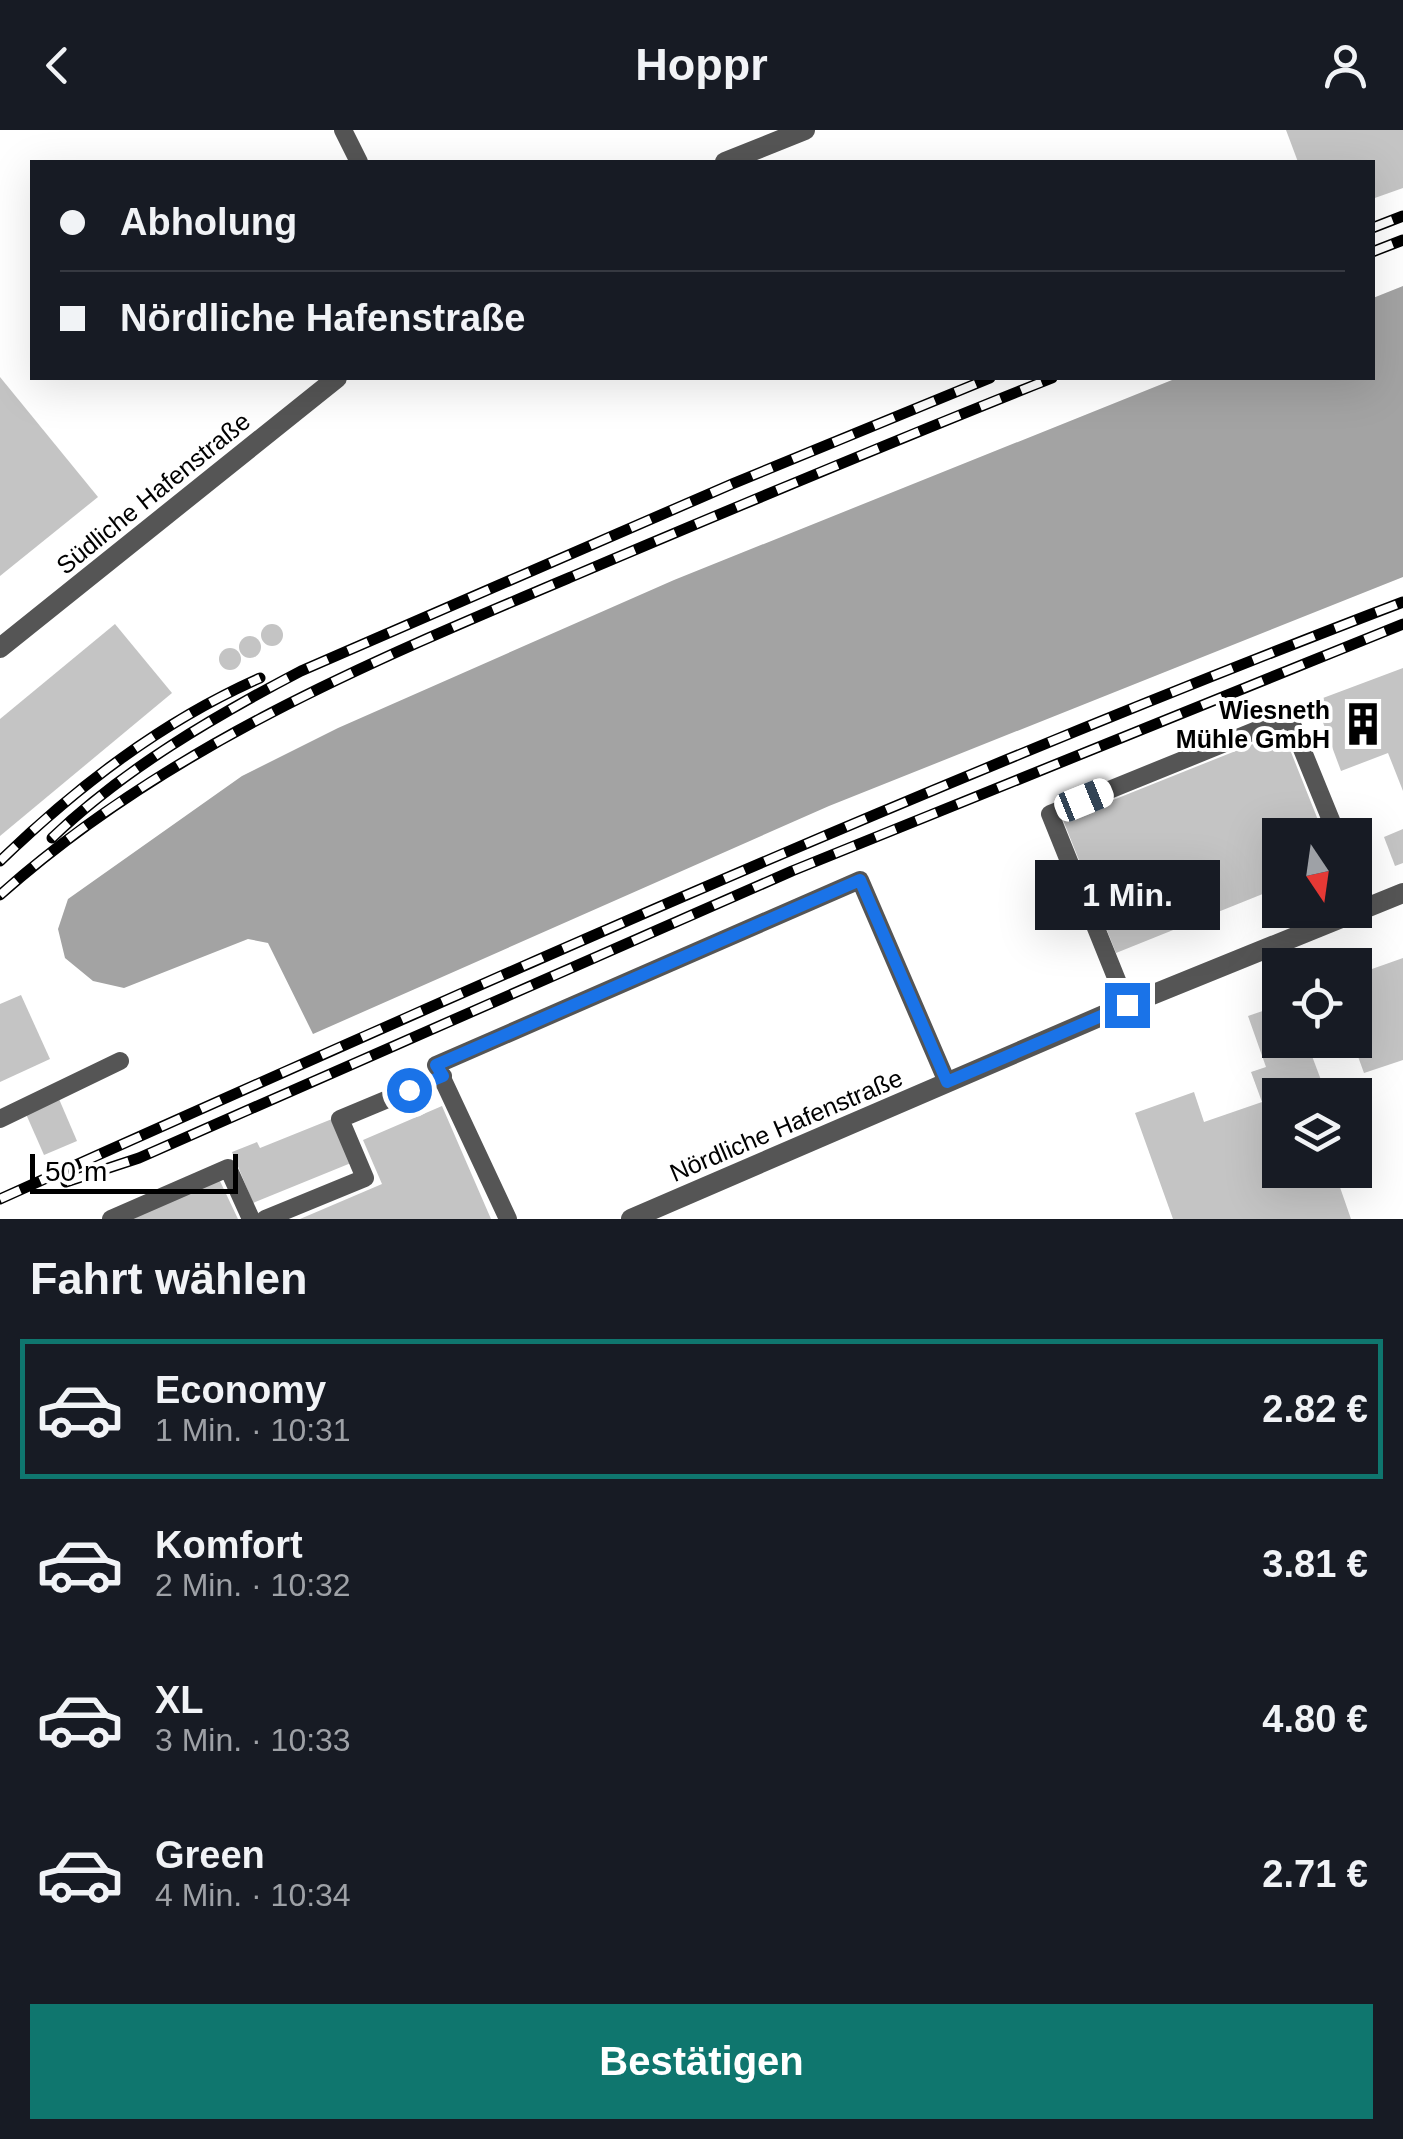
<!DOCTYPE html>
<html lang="de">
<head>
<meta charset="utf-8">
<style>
	body { margin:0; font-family:Helvetica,sans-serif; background:#242831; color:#f1f3f6; height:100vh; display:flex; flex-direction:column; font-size:38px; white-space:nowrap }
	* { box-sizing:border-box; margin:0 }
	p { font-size:32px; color:#9ea1a6 }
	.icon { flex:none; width:55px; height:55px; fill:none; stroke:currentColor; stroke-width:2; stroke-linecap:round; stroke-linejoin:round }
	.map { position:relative; height:1089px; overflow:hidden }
	.side { display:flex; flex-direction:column; background:#171b24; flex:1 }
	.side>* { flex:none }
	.guide { position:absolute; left:30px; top:30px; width:1345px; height:220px; border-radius:0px; box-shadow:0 10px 40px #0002; display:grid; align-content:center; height:220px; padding:0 30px; background:#171b24 }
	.needle { width:65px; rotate:167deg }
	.tools { position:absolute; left:1262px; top:688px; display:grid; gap:20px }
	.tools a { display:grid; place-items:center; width:110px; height:110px; border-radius:0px; background:#171b24; box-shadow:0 10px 40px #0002; font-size:50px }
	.scale { position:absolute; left:30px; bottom:25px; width:208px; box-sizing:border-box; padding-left:10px; border:5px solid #000; border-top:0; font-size:28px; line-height:35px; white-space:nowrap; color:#000; -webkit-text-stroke:8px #fff; paint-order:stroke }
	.end { position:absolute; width:45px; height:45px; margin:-22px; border:12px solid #1a73e8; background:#fff; box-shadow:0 0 0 5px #fff }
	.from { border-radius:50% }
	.bubble { position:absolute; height:70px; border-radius:0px; background:#171b24; box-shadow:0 10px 40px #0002; font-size:32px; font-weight:600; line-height:70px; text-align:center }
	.car { position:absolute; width:30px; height:60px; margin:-30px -15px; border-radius:12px; box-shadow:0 0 8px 2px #0007; background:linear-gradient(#fff 24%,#345 0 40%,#fff 0 76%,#345 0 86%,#fff 0) }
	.guide b { display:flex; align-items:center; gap:35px; height:95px; font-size:38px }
	.guide b+b { border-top:2px solid #363941 }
	.guide i { width:25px; height:25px; background:#f1f3f6 }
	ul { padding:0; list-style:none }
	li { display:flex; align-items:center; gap:30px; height:140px; margin:0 20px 15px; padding:0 10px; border:5px solid transparent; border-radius:0px }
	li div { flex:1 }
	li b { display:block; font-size:38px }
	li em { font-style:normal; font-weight:600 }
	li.on { border-color:#0f766e }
	li>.icon { width:90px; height:90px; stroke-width:1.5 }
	h2 { padding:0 30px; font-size:45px; line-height:120px }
	.action { display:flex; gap:20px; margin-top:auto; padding:20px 30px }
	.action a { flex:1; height:115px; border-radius:0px; background:#0f766e; color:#fff; font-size:40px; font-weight:600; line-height:115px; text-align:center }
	header { display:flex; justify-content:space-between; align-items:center; height:130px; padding:0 30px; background:#171b24; font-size:45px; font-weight:600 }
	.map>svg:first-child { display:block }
	.water { fill:#a3a3a3 }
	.building { fill:#c4c4c4 }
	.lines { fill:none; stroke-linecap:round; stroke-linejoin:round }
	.service { stroke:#555; stroke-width:18 }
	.minor { stroke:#555; stroke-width:20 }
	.tertiary { stroke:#555; stroke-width:20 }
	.rail-casing { stroke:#000; stroke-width:11 }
	.rail { stroke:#fff; stroke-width:8; stroke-dasharray:22; stroke-linecap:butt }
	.route { stroke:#1a73e8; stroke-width:12 }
	.labels { text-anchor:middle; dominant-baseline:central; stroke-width:8; stroke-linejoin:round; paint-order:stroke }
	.street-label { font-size:25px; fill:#000; stroke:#fff }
	.poi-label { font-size:25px; font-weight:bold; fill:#000; stroke:#fff; text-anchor:end }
</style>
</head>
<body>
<header><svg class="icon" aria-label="back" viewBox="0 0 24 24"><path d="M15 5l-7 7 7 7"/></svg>Hoppr<svg class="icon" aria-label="person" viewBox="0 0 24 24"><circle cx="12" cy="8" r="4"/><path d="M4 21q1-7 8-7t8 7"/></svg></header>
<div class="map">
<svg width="1403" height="1089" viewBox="0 0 1403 1089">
	<rect width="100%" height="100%" fill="#fff"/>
	<!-- water -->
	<path class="water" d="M 1403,156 L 1403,447 L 829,676 L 313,904 L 268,813 L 248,809 L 124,858 L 93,851 L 65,828 L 58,799 L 68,769 L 242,646 L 338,598 L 674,450 L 1177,248 L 1372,248 L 1373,168 Z"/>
	<!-- building -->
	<g class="building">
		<path d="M 1286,0 L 1403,0 L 1403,58 L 1372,69 L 1372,32 L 1298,32 Z"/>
		<path d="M 0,247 L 98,367 L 0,446 Z"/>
		<circle cx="272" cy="505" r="11"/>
		<path d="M 115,494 L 172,563 L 0,706 L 0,589 Z"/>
		<circle cx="250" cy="517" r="11"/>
		<circle cx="230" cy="529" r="11"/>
		<path d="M 1403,538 L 1403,661 L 1388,623 L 1341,641 L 1315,571 Z"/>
		<path d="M 1283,602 L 1324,705 L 1280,705 L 1280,757 L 1116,823 L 1063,690 Z"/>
		<path d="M 1403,699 L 1403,733 L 1395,736 L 1384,707 Z"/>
		<path d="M 1403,828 L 1403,930 L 1364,943 L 1352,910 L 1355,910 L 1355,845 Z"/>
		<path d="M 21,865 L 50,929 L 0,952 L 0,874 Z"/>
		<path d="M 1280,875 L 1280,910 L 1306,910 L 1321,950 L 1304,957 L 1307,965 L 1280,965 L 1280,1040 L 1334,1040 L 1351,1089 L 1173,1089 L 1135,983 L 1194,962 L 1204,992 L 1262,972 L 1251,942 L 1266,937 L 1248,886 Z"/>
		<path d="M 59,969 L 77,1011 L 44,1025 L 26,984 Z"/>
		<path d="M 442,976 L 491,1089 L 300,1089 L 382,1054 L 363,1010 Z"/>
		<path d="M 332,989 L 351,1033 L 253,1073 L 232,1022 L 257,1012 L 260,1018 Z"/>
		<path d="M 219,1049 L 238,1089 L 131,1089 Z"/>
	</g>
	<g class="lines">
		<!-- service -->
		<g class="service">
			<path d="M 343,0 L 359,32"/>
			<path d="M 1355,750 L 1366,777"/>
			<path d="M 1127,875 L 1050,684 L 1289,587 L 1337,705"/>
			<path d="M 0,989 L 120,931"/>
			<path d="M 111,1089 L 228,1038 L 251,1089"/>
			<path d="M 265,1089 L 365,1048 L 340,989 L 443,946"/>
			<path d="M 508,1089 L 436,935 L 860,750 L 947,952"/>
		</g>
		<!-- minor -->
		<g class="minor">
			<path d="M 725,32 L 805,0"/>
			<path d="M 0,518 L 337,248"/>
		</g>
		<!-- tertiary -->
		<path class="tertiary" d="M 631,1089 L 1127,875 L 1403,763"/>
		<!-- rail casing -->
		<g class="rail-casing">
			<g id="rail">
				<path d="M 1372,98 L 1403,86"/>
				<path d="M 1372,122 L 1403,110"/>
				<path d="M 52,708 C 124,639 213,587 301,541 L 732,354 L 990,248"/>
				<path d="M 0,731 C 78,656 161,592 260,548"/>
				<path d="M 0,765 C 166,617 369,532 571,447 C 731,379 891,312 1052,248"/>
				<path d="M 66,1052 L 139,1028 L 792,741 L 1403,494"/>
				<path d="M 0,1069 C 464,861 928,653 1403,472"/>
			</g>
		</g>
		<!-- rail -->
		<use href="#rail" class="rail"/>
	</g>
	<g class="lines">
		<!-- route -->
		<path class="route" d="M 409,960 L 443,946 L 436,935 L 860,750 L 947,952 L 1127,875"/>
	</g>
	<!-- icons -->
	<defs>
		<g id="building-bare" transform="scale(3.45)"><path d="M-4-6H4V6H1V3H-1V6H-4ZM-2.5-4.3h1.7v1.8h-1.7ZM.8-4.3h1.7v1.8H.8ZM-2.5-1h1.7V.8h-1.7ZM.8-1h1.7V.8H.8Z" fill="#000" stroke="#fff" stroke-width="2.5" paint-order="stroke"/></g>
	</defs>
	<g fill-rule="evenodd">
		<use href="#building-bare" x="1363" y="594"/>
	</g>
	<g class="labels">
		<!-- street labels -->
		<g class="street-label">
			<text transform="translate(153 363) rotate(-39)">Südliche Hafenstraße</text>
			<text transform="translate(786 995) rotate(-23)">Nördliche Hafenstraße</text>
		</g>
		<!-- poi labels -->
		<g class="poi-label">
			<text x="1330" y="580">Wiesneth<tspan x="1330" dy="29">Mühle GmbH</tspan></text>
		</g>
	</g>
</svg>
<div class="tools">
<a><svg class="needle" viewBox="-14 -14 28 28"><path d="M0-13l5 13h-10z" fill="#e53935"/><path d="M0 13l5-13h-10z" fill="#9ea1a6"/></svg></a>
<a><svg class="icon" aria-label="locate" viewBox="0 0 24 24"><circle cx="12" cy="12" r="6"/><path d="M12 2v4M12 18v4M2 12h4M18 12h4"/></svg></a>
<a><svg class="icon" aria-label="layers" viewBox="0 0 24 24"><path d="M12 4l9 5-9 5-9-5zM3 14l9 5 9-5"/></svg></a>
</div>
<div class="scale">50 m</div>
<i class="end from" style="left:409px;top:960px"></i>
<i class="end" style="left:1127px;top:875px"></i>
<div class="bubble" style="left:1035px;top:730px;width:185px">1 Min.</div>
<i class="car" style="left:1084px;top:670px;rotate:68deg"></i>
<div class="guide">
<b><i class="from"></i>Abholung</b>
<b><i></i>Nördliche Hafenstraße</b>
</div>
</div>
<section class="side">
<h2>Fahrt wählen</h2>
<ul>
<li class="on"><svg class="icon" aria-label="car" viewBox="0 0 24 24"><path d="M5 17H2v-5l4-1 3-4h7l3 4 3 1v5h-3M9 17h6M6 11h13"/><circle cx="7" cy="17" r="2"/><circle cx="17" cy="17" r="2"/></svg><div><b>Economy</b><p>1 Min. · 10:31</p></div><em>2.82 €</em></li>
<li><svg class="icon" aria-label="car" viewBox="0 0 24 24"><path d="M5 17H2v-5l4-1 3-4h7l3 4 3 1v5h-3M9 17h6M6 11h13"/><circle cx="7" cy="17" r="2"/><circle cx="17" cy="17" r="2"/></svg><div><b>Komfort</b><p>2 Min. · 10:32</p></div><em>3.81 €</em></li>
<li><svg class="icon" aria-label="car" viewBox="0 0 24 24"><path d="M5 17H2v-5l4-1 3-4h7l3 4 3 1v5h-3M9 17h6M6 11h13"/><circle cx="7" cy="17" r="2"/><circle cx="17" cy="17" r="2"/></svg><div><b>XL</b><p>3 Min. · 10:33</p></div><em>4.80 €</em></li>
<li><svg class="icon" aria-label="car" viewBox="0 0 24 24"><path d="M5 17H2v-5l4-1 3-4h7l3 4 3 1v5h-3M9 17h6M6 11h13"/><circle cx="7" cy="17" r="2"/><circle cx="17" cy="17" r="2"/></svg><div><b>Green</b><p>4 Min. · 10:34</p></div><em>2.71 €</em></li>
</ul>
<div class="action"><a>Bestätigen</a></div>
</section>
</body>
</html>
